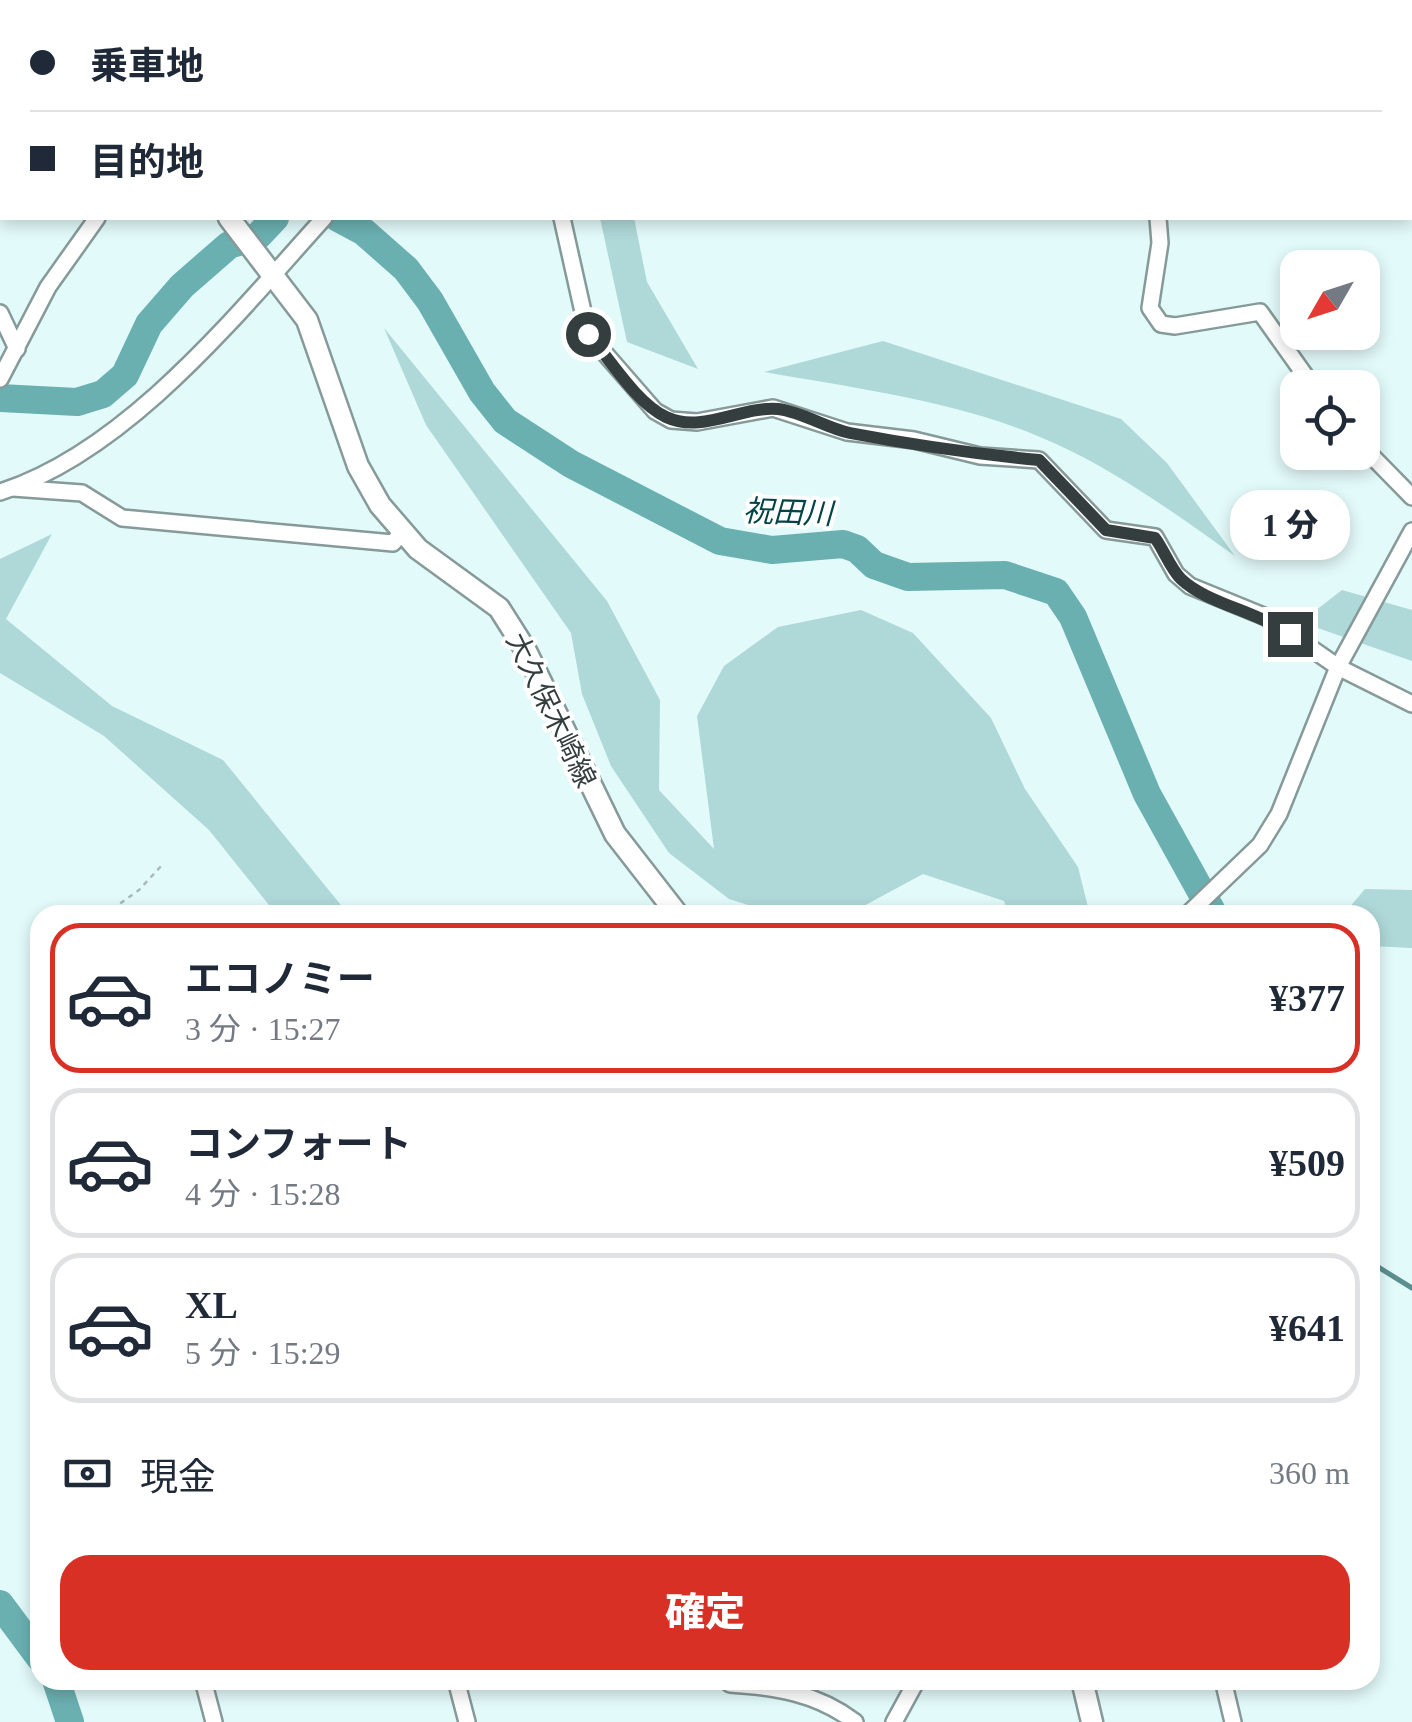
<!DOCTYPE html>
<html lang="ja">
<head>
<meta charset="utf-8">
<style>
	body { margin:0; font-family:"Times New Roman","Noto Sans JP",serif; background:#f6f6f7; color:#1f2937; height:100vh; display:flex; flex-direction:column; font-size:38px; white-space:nowrap }
	* { box-sizing:border-box; margin:0 }
	p { font-size:32px; color:#747a83 }
	.icon { flex:none; width:55px; height:55px; fill:none; stroke:currentColor; stroke-width:2; stroke-linecap:round; stroke-linejoin:round }
	.map { position:relative; flex:1; overflow:hidden }
	.side { position:absolute; left:30px; top:905px; width:1350px; height:785px; display:flex; flex-direction:column; background:#fff; border-radius:30px; box-shadow:0 5px 15px #0003 }
	.side>* { flex:none }
	.guide { position:absolute; left:0px; top:0px; width:1412px; height:220px; box-shadow:0 5px 15px #0003; display:grid; align-content:center; height:220px; padding:0 30px; background:#fff }
	.needle { width:65px; rotate:231deg }
	.controls { position:absolute; left:1280px; top:250px; display:grid; gap:20px }
	.controls a { display:grid; place-items:center; width:100px; height:100px; border-radius:20px; background:#fff; box-shadow:0 5px 15px #0003; font-size:50px }
	.end { position:absolute; width:45px; height:45px; margin:-22px; border:12px solid #353e3e; background:#fff; box-shadow:0 0 0 5px #fff }
	.from { border-radius:50% }
	.bubble { position:absolute; height:70px; border-radius:30px; background:#fff; box-shadow:0 5px 15px #0003; font-size:32px; font-weight:800; line-height:70px; text-align:center }
	.guide b { display:flex; align-items:center; gap:35px; height:95px; font-size:38px }
	.guide b+b { border-top:2px solid #e0e1e3 }
	.guide i { width:25px; height:25px; background:#1f2937 }
	ul { padding:18px 0 0; list-style:none }
	li { display:flex; align-items:center; gap:30px; height:150px; margin:0 20px 15px; padding:0 10px; border:5px solid #e0e1e3; border-radius:30px }
	li div { flex:1 }
	li b { display:block; font-size:38px }
	li em { font-style:normal; font-weight:800 }
	li.selected { border-color:#d93025 }
	li>.icon { width:90px; height:90px; stroke-width:1.5 }
	.pay { display:flex; align-items:center; gap:25px; height:110px; padding:0 30px; font-size:38px }
	.pay p { margin-inline-start:auto }
	.primary-button { display:flex; gap:20px; margin-top:auto; padding:20px 30px }
	.primary-button a { flex:1; height:115px; border-radius:30px; background:#d93025; color:#fff; font-size:40px; font-weight:800; line-height:115px; text-align:center }
	.map>svg:first-child { display:block }
	.green { fill:#afd8d8 }
	.lines { fill:none; stroke-linecap:round; stroke-linejoin:round }
	.stream { stroke:#5b8e8e; stroke-width:5 }
	.river { stroke:#6bb0b1; stroke-width:28 }
	.minor-casing { stroke:#859a99; stroke-width:20 }
	.major-casing { stroke:#859a99; stroke-width:25 }
	.path { stroke:#a8baba; stroke-width:2.5; stroke-dasharray:5 5; stroke-linecap:butt }
	.minor { stroke:#fff; stroke-width:15 }
	.major { stroke:#fff; stroke-width:20 }
	.route { stroke:#353e3e; stroke-width:12 }
	.labels { text-anchor:middle; dominant-baseline:central; stroke-width:8; stroke-linejoin:round; paint-order:stroke }
	.street-label { font-size:28px; fill:#353e3e; stroke:#fff }
	.water-label { font-size:30px; font-style:italic; fill:#004445; stroke:#fff }
</style>
</head>
<body>
<div class="map">
<svg width="1412" height="1722" viewBox="0 0 1412 1722">
	<rect width="100%" height="100%" fill="#e3fafa"/>
	<!-- green -->
	<g class="green">
		<path d="M 600,218 L 634,218 L 647,282 L 698,369 L 627,342 Z"/>
		<path d="M 384,328 L 607,601 L 660,700 L 659,790 L 714,849 L 697,716 L 724,666 L 778,627 L 861,610 L 913,633 L 991,718 L 1025,789 L 1078,867 L 1090,915 L 1008,915 L 1004,901 L 923,874 L 847,915 L 780,915 L 729,899 L 669,853 L 611,766 L 582,694 L 571,633 L 426,425 Z"/>
		<path d="M 883,341 L 1121,419 L 1167,463 L 1235,556 C 1177,515 1120,473 1054,443 C 965,402 860,389 764,372 Z"/>
		<path d="M 52,534 L 6,619 L 112,706 L 223,760 L 349,915 L 277,915 L 209,830 L 104,736 L 0,673 L 0,559 Z"/>
		<path d="M 1342,590 L 1412,610 L 1412,661 L 1312,626 L 1311,614 Z"/>
		<path d="M 1365,889 L 1412,890 L 1412,948 L 1370,946 L 1370,915 L 1343,915 Z"/>
	</g>
	<g class="lines">
		<!-- stream -->
		<path class="stream" d="M 1370,1262 L 1412,1288"/>
		<!-- river -->
		<g class="river">
			<path d="M 338,218 L 364,232 L 406,269 L 430,301 L 482,392 L 505,421 L 571,464 L 720,541 L 772,550 L 843,544 L 857,549 L 874,565 L 908,577 L 1005,575 L 1056,592 L 1073,617 L 1147,794 L 1214,915"/>
			<path d="M 0,398 L 77,402 L 103,394 L 125,375 L 149,324 L 182,286 L 229,245 L 258,236 L 275,218"/>
			<path d="M 0,1604 L 40,1658"/>
			<path d="M 56,1680 L 70,1722"/>
		</g>
		<!-- minor casing -->
		<g class="minor-casing">
			<g id="minor">
				<path d="M 59,0 L 60,2"/>
				<path d="M 291,0 L 291,2"/>
				<path d="M 0,65 L 2,65"/>
				<path d="M 1410,175 L 1412,174"/>
				<path d="M 0,177 L 2,178"/>
				<path d="M 562,218 L 588,334 L 655,411 L 671,420 L 697,422 L 773,408 L 847,432 L 914,440 L 980,456 L 1039,460 L 1106,530 L 1155,537 L 1176,574 L 1190,586 L 1266,617 L 1338,667 L 1412,704"/>
				<path d="M 1158,218 L 1160,243 L 1150,308 L 1161,324 L 1175,326 L 1260,312 L 1314,388"/>
				<path d="M 0,313 L 17,349"/>
				<path d="M 0,379 L 48,287 L 97,218"/>
				<path d="M 1362,446 L 1412,497"/>
				<path d="M 13,488 L 82,493 L 122,518 L 393,543 L 402,532"/>
				<path d="M 0,492 C 127,452 237,314 324,218"/>
				<path d="M 1187,915 L 1260,845 L 1279,814 L 1338,667 L 1412,531"/>
				<path d="M 203,1680 L 214,1722"/>
				<path d="M 456,1680 L 467,1722"/>
				<path d="M 726,1680 L 730,1684 C 776,1687 817,1693 855,1722"/>
				<path d="M 1223,1680 L 1233,1722"/>
				<path d="M 894,1722 L 917,1680"/>
			</g>
		</g>
		<!-- major casing -->
		<g class="major-casing">
			<g id="major">
				<path d="M 172,0 L 173,2"/>
				<path d="M 940,0 L 950,2"/>
				<path d="M 397,2 L 413,0"/>
				<path d="M 1410,110 L 1412,110"/>
				<path d="M 229,218 L 307,320 L 358,466 L 380,505 L 418,549 L 499,608 L 525,649 L 615,834 L 678,915"/>
				<path d="M 1082,1680 L 1092,1722"/>
			</g>
		</g>
		<!-- path -->
		<g class="path">
			<path d="M 104,915 L 139,890 L 163,864"/>
			<path d="M 40,984 L 36,997 L 40,1031"/>
		</g>
		<!-- minor -->
		<use href="#minor" class="minor"/>
		<!-- major -->
		<use href="#major" class="major"/>
	</g>
	<g class="lines">
		<!-- route -->
		<path class="route" d="M 588,334 C 610,359 636,403 666,417 C 702,434 741,406 778,409 C 803,412 826,428 850,433 C 913,445 976,454 1039,460 L 1106,530 L 1155,538 C 1164,550 1170,568 1181,579 C 1206,603 1258,612 1290,634"/>
	</g>
	<g class="labels">
		<!-- street labels -->
		<g class="street-label">
			<text transform="translate(551 710) rotate(64)">大久保木崎線</text>
		</g>
		<!-- water labels -->
		<g class="water-label">
			<text transform="translate(788 512) rotate(2)">祝田川</text>
		</g>
	</g>
</svg>
<div class="controls">
<a><svg class="needle" viewBox="-14 -14 28 28"><path d="M0-13l5 13h-10z" fill="#e53935"/><path d="M0 13l5-13h-10z" fill="#747a83"/></svg></a>
<a><svg class="icon" aria-label="locate" viewBox="0 0 24 24"><circle cx="12" cy="12" r="6"/><path d="M12 2v4M12 18v4M2 12h4M18 12h4"/></svg></a>
</div>
<i class="end from" style="left:588px;top:334px"></i>
<i class="end" style="left:1290px;top:634px"></i>
<div class="bubble" style="left:1230px;top:490px;width:120px">1 分</div>
<div class="guide">
<b><i class="from"></i>乗車地</b>
<b><i></i>目的地</b>
</div>
<section class="side">
<ul>
<li class="selected"><svg class="icon" aria-label="car" viewBox="0 0 24 24"><path d="M5 17H2v-5l4-1 3-4h7l3 4 3 1v5h-3M9 17h6M6 11h13"/><circle cx="7" cy="17" r="2"/><circle cx="17" cy="17" r="2"/></svg><div><b>エコノミー</b><p>3 分 · 15:27</p></div><em>¥377</em></li>
<li><svg class="icon" aria-label="car" viewBox="0 0 24 24"><path d="M5 17H2v-5l4-1 3-4h7l3 4 3 1v5h-3M9 17h6M6 11h13"/><circle cx="7" cy="17" r="2"/><circle cx="17" cy="17" r="2"/></svg><div><b>コンフォート</b><p>4 分 · 15:28</p></div><em>¥509</em></li>
<li><svg class="icon" aria-label="car" viewBox="0 0 24 24"><path d="M5 17H2v-5l4-1 3-4h7l3 4 3 1v5h-3M9 17h6M6 11h13"/><circle cx="7" cy="17" r="2"/><circle cx="17" cy="17" r="2"/></svg><div><b>XL</b><p>5 分 · 15:29</p></div><em>¥641</em></li>
</ul>
<div class="pay"><svg class="icon" aria-label="cash" viewBox="0 0 24 24"><path d="M3 7h18v10H3z"/><circle cx="12" cy="12" r="2"/></svg>現金<p>360 m</p></div>
<div class="primary-button"><a>確定</a></div>
</section>
</div>
</body>
</html>
